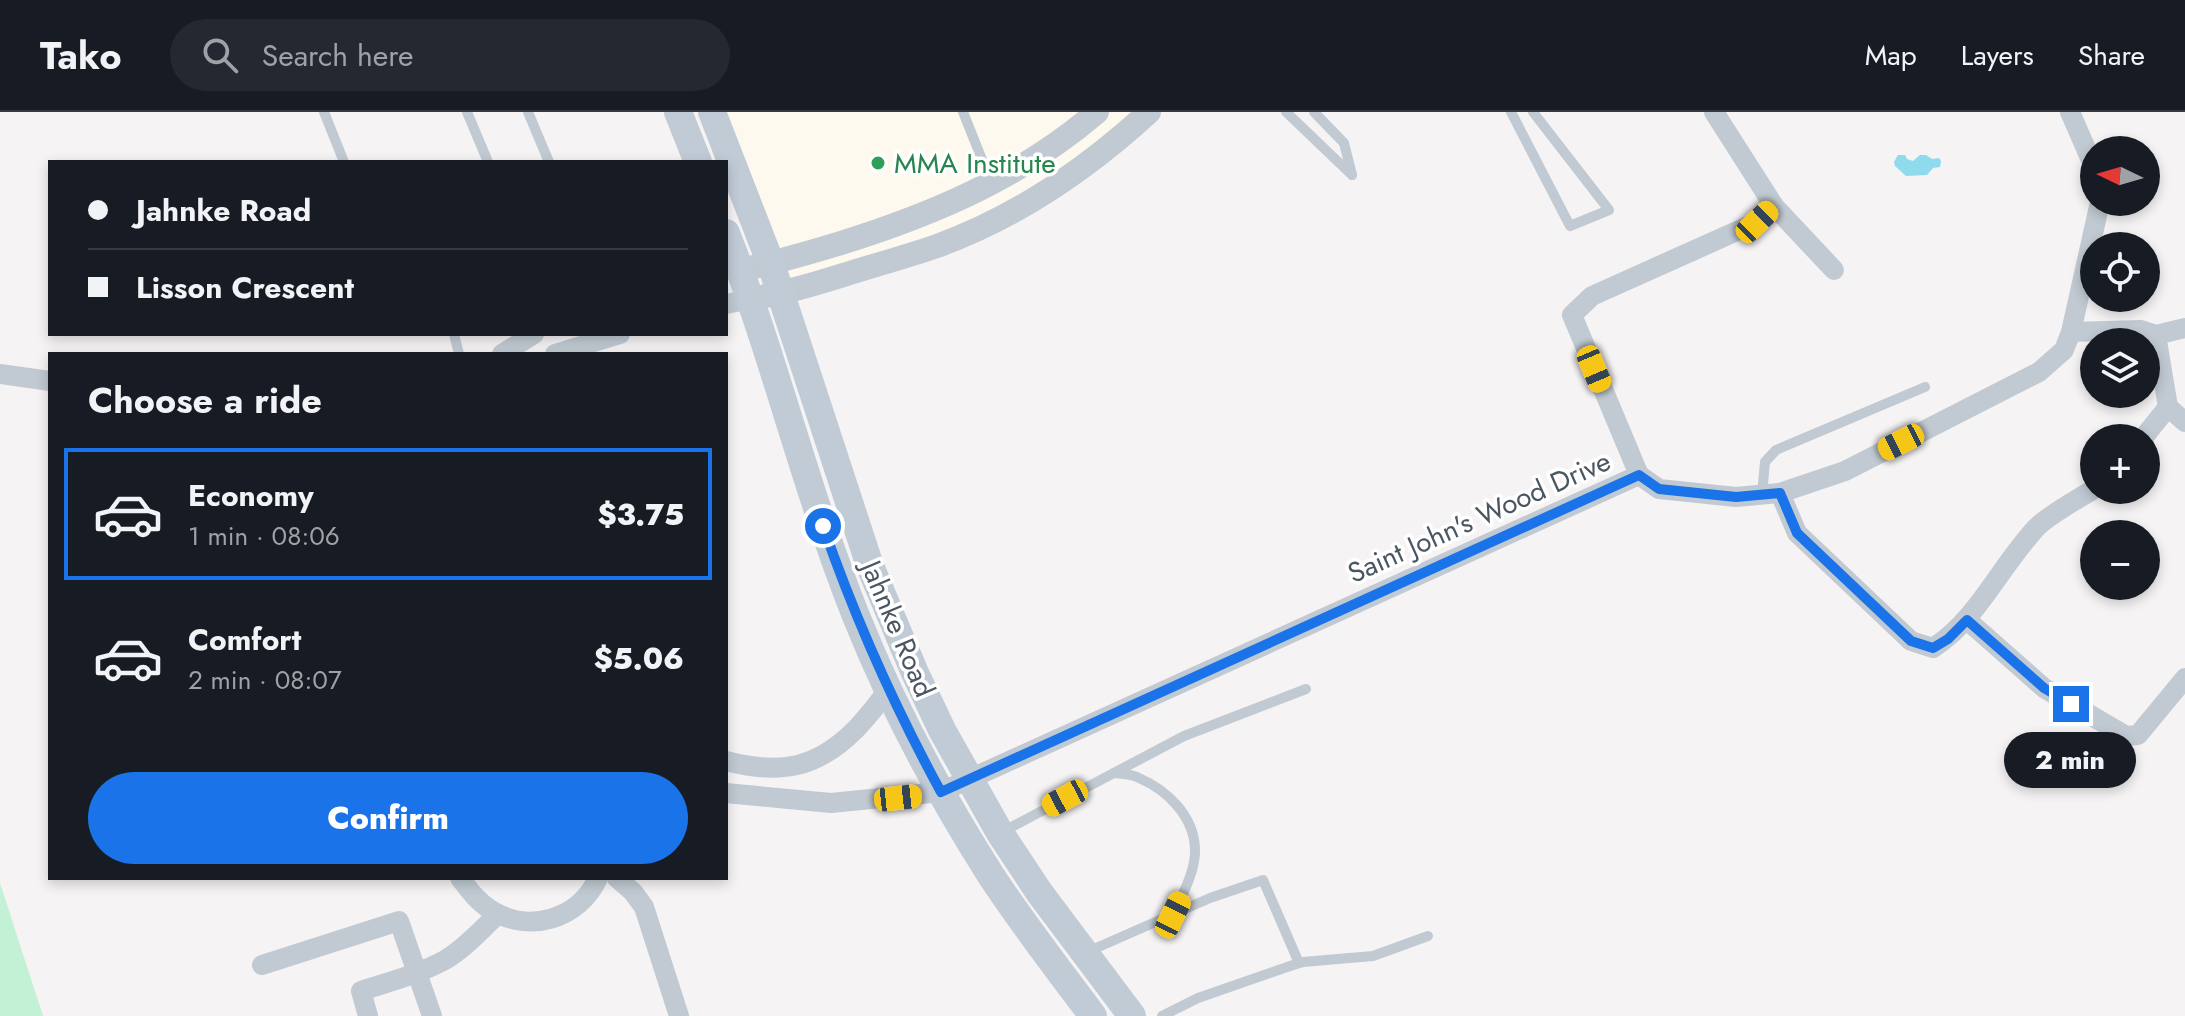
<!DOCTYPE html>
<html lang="en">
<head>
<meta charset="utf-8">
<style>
	body { margin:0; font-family:Jost,sans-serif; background:#242831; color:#f1f3f6; height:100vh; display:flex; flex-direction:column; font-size:30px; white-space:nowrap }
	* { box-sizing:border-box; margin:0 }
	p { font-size:26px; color:#9ea1a6 }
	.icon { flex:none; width:44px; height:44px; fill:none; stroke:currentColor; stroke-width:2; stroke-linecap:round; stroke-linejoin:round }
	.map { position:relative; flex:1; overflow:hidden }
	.drawer { position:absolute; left:48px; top:240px; width:680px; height:528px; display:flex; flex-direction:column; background:#171b24; border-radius:0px; box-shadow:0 4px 12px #0003 }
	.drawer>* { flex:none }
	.top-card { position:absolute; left:48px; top:48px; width:680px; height:176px; border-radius:0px; box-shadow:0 4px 12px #0003; display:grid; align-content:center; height:176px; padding:0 40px; background:#171b24 }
	.needle { width:52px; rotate:275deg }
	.buttons { position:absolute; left:2080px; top:24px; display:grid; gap:16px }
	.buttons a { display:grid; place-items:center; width:80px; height:80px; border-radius:50%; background:#171b24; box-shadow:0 4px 12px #0003; font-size:40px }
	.end { position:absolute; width:36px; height:36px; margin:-18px; border:10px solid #1a73e8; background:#fff; box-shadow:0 0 0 4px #fff }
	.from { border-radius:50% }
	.bubble { position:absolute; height:56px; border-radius:28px; background:#171b24; box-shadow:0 4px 12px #0003; font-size:26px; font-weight:800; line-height:56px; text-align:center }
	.car { position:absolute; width:24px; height:48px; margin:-24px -12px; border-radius:10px; box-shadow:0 0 6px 2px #0007; background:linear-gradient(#f5c518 24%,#345 0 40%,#f5c518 0 76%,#345 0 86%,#f5c518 0) }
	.top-card b { display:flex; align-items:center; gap:28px; height:76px; font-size:30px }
	.top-card b+b { border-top:2px solid #363941 }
	.top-card i { width:20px; height:20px; background:#f1f3f6 }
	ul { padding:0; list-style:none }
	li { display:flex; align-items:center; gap:24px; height:132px; margin:0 16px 12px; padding:0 24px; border:4px solid transparent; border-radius:0px }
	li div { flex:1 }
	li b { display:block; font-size:30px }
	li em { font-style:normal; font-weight:800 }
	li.selected { border-color:#1a73e8 }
	li>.icon { width:72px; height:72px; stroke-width:1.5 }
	h2 { padding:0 40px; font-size:36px; line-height:96px }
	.button { display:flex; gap:16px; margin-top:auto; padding:16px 40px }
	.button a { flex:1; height:92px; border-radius:48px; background:#1a73e8; color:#fff; font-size:32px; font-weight:800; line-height:92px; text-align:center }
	header { display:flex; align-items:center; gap:48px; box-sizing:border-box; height:112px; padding:0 40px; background:#171b24; border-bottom:2px solid #363941 }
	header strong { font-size:38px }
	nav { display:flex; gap:44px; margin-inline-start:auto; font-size:28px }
	.search { width:560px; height:72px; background:#242831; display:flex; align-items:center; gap:20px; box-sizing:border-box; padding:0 28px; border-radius:44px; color:#9ea1a6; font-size:30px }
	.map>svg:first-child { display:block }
	.commercial { fill:#fdf9ef }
	.green { fill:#c3f1d5 }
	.water { fill:#90daee }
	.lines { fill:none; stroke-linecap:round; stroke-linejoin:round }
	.service { stroke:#c1cad2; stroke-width:10 }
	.minor { stroke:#c1cad2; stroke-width:20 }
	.tertiary { stroke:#c1cad2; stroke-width:24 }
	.secondary { stroke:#c1cbd6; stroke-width:28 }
	.route { stroke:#1a73e8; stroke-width:10 }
	.leisure-dot { fill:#2e9e5b; stroke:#fff; stroke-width:3 }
	.labels { text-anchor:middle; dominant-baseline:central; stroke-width:7; stroke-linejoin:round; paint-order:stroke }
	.leisure-label { font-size:28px; fill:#27864d; stroke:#fff; text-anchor:start }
	.street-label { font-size:28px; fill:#4a5661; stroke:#fff }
</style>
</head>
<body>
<header>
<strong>Tako</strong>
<div class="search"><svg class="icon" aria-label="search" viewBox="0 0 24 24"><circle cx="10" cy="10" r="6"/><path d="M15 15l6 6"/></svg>Search here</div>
<nav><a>Map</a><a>Layers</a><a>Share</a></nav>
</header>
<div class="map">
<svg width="2185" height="904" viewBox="0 0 2185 904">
	<rect width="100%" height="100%" fill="#f5f3f3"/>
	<!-- commercial -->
	<path class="commercial" d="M 702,0 L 1131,0 L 1071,64 L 977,121 L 771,188 Z"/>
	<!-- green -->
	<path class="green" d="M 0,771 L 43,904 L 0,904 Z"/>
	<!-- water -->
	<path class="water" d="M 1898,43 L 1905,43 L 1907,47 L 1913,49 L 1920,43 L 1926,43 L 1932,47 L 1939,46 L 1941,49 L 1940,55 L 1933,56 L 1927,63 L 1906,64 L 1895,54 L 1894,50 Z"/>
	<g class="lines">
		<!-- service -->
		<g class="service">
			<path d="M 324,0 L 344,50"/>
			<path d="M 467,0 L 488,50"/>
			<path d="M 528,0 L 549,50"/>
			<path d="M 963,0 L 991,70"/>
			<path d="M 1286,0 L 1352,63"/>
			<path d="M 1314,0 L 1344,31 L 1352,63"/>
			<path d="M 1511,0 L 1570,114 L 1609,98 L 1533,0"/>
			<path d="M 454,222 L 459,242"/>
			<path d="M 1762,383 L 1765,350 L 1776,338 L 1925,275"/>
			<path d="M 1114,661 C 1122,662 1132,662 1139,666 C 1167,678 1194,704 1195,737 C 1196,758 1182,784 1173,803"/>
			<path d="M 1002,720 L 1184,624 L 1306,577"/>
			<path d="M 1087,840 L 1210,786 L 1263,768 L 1299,851"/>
			<path d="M 1162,904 L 1198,886 L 1290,854 L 1303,850 L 1373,844 L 1428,824"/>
		</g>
		<!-- minor -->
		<g class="minor">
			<path d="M 1714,0 L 1774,94 L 1834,158"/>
			<path d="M 2070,0 L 2094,55"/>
			<path d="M 726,192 L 751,187"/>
			<path d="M 2071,220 L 2141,218 L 2156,223 L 2185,216"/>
			<path d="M 2156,223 L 2168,295 L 2185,310"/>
			<path d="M 502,242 L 534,222"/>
			<path d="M 555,242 L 620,222"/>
			<path d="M 0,262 L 50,269"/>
			<path d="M 2143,326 L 2168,295"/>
			<path d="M 1639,363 L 1572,203 L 1592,184 L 1757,110 L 1774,94"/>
			<path d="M 1780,381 L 1797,421 L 1911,529 L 1933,536 C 1979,506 2000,454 2037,415 C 2050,402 2078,387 2094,377"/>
			<path d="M 1967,508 L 2044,576 L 2126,624 L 2138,623 L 2185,566"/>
			<path d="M 726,649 C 780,663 817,657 857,616 C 869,603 879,591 888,577"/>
			<path d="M 726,681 L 831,691 L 941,680 L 1639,363 L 1659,377 L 1736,385 L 1780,381 L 1845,359 L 2039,260 L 2064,238 L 2071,220 L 2100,90"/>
			<path d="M 460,766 C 469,778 478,790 491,798 C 530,822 579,807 598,766"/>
			<path d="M 617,766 L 633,780 L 644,795 L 679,904"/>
			<path d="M 262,853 L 399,809 L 432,904"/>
			<path d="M 368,904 L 361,879 C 389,870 419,862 445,848 C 465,836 481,818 498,802"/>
		</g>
		<!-- tertiary -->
		<g class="tertiary">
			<path d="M 740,158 C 775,151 808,141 841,131 C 934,102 1023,64 1097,0"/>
			<path d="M 765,184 C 799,178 833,166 866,156 C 890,149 914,142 937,134 C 1017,105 1087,57 1149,0"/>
		</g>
		<!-- secondary -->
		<g class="secondary">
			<path d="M 678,0 L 698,50"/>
			<path d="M 712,0 L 771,152 L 870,454 L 915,561 L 942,618 L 1000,721 L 1039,780 L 1132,904"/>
			<path d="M 726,121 C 775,247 806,379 856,504 C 892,594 938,680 990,762 C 1022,811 1058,857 1093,904"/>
		</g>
	</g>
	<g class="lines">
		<!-- route -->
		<path class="route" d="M 823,414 C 855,506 894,594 941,680 L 1639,363 L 1659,377 L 1736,385 L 1780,381 L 1797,421 L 1911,529 L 1933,536 L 1948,527 L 1967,508 L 2044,576 L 2071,592"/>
	</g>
	<!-- markers -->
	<circle class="leisure-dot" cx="878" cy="51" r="8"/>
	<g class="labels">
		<!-- leisure labels -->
		<g class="leisure-label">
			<text x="894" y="51">MMA Institute</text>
		</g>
		<!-- street labels -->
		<g class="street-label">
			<text transform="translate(1479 405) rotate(-24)">Saint John's Wood Drive</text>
			<text transform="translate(898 517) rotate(67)">Jahnke Road</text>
		</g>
	</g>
</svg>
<div class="buttons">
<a><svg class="needle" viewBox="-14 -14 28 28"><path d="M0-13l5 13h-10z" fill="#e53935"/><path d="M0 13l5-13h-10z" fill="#9ea1a6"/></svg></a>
<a><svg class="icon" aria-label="locate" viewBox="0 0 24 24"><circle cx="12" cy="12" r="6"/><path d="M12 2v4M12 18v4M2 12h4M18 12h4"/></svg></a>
<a><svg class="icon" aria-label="layers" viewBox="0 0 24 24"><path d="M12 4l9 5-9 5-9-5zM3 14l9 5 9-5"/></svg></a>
<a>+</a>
<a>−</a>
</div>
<i class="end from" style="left:823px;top:414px"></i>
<i class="end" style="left:2071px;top:592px"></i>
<div class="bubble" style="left:2004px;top:620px;width:132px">2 min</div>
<i class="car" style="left:1757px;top:110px;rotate:46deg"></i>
<i class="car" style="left:1594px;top:257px;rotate:157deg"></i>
<i class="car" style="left:1901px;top:330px;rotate:243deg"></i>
<i class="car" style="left:898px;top:686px;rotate:84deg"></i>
<i class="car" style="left:1065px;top:686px;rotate:242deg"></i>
<i class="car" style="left:1173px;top:803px;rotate:26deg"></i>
<div class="top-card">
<b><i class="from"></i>Jahnke Road</b>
<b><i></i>Lisson Crescent</b>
</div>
<section class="drawer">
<h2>Choose a ride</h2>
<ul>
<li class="selected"><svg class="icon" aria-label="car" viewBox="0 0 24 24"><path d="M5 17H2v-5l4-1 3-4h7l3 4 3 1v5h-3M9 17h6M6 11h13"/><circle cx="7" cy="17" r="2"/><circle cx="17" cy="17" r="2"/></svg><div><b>Economy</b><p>1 min · 08:06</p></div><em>$3.75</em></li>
<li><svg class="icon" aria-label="car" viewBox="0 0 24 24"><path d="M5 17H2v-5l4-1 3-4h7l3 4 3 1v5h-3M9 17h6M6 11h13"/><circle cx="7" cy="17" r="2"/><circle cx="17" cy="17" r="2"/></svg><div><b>Comfort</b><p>2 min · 08:07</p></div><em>$5.06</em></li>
</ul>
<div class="button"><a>Confirm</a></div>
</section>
</div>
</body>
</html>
